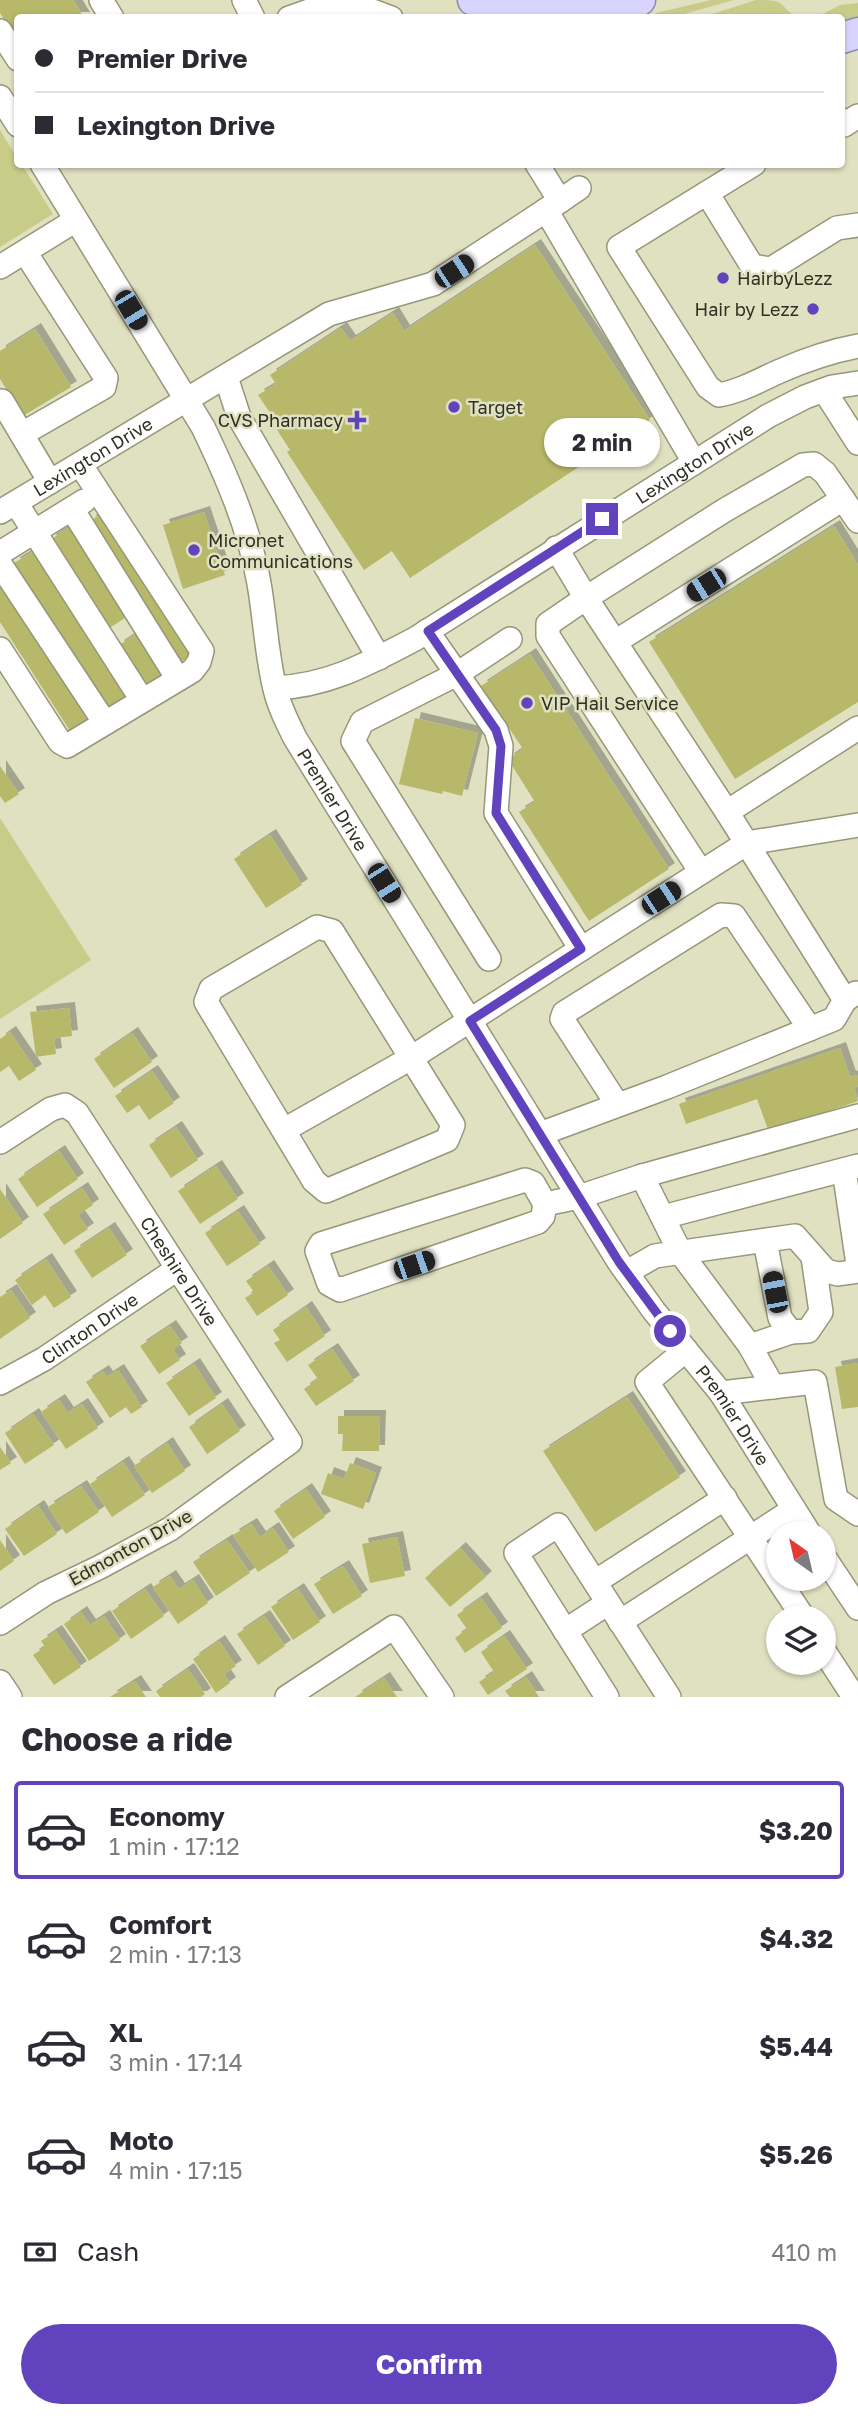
<!DOCTYPE html>
<html lang="en">
<head>
<meta charset="utf-8">
<style>
	body { margin:0; font-family:"Golos Text",sans-serif; background:#f7f7f7; color:#2b2b33; height:100vh; display:flex; flex-direction:column; font-size:26px; white-space:nowrap }
	* { box-sizing:border-box; margin:0 }
	p { font-size:23px; color:#7c7c81 }
	.icon { flex:none; width:38px; height:38px; fill:none; stroke:currentColor; stroke-width:2; stroke-linecap:round; stroke-linejoin:round }
	.map { position:relative; height:1697px; overflow:hidden }
	.sheet { display:flex; flex-direction:column; background:#fff; flex:1 }
	.sheet>* { flex:none }
	.hud { position:absolute; left:14px; top:14px; width:831px; height:154px; border-radius:7px; box-shadow:0 2px 5px #0004; display:grid; align-content:center; height:154px; padding:0 21px; background:#fff }
	.needle { width:46px; rotate:326deg }
	.tools { position:absolute; left:766px; top:1521px; display:grid; gap:14px }
	.tools a { display:grid; place-items:center; width:70px; height:70px; border-radius:50%; background:#fff; box-shadow:0 2px 5px #0004; font-size:35px }
	.end { position:absolute; width:32px; height:32px; margin:-16px; border:9px solid #6144bd; background:#fff; box-shadow:0 0 0 4px #fff }
	.from { border-radius:50% }
	.bubble { position:absolute; height:49px; border-radius:24px; background:#fff; box-shadow:0 2px 5px #0004; font-size:23px; font-weight:700; line-height:49px; text-align:center }
	.car { position:absolute; width:21px; height:42px; margin:-21px -10px; border-radius:9px; box-shadow:0 0 5px 2px #0007; background:linear-gradient(#222 24%,#8ab4d8 0 40%,#222 0 76%,#8ab4d8 0 86%,#222 0) }
	.hud b { display:flex; align-items:center; gap:24px; height:66px; font-size:26px }
	.hud b+b { border-top:2px solid #e1e1e2 }
	.hud i { width:18px; height:18px; background:#2b2b33 }
	ul { padding:0; list-style:none }
	li { display:flex; align-items:center; gap:21px; height:98px; margin:0 14px 10px; padding:0 7px; border:4px solid transparent; border-radius:7px }
	li div { flex:1 }
	li b { display:block; font-size:26px }
	li em { font-style:normal; font-weight:700 }
	li.selected { border-color:#6144bd }
	li>.icon { width:63px; height:63px; stroke-width:1.5 }
	h2 { padding:0 21px; font-size:32px; line-height:84px }
	.pay { display:flex; align-items:center; gap:18px; height:77px; padding:0 21px; font-size:26px }
	.pay p { margin-inline-start:auto }
	.primary-button { display:flex; gap:14px; margin-top:auto; padding:14px 21px }
	.primary-button a { flex:1; height:80px; border-radius:42px; background:#6144bd; color:#fff; font-size:28px; font-weight:700; line-height:80px; text-align:center }
	.map>svg:first-child { display:block }
	.green { fill:#c9cb89 }
	.building { fill:#b7b869; filter:url(#shadow) }
	.lines { fill:none; stroke-linecap:round; stroke-linejoin:round }
	.minor-casing { stroke:#969779; stroke-width:26 }
	.major-casing { stroke:#8d88af; stroke-width:33 }
	.minor { stroke:#fff; stroke-width:23 }
	.major { stroke:#d9d4fd; stroke-width:30 }
	.route { stroke:#6144bd; stroke-width:9 }
	.poi-dot { fill:#6144bd; stroke:#e0e1c1; stroke-width:2.5 }
	.labels { text-anchor:middle; dominant-baseline:central; stroke-width:5; stroke-linejoin:round; paint-order:stroke }
	.poi-label { font-size:18px; fill:#2f2f23; stroke:#e0e1c1; text-anchor:start }
	.street-label { font-size:18px; fill:#2f2f23; stroke:#e0e1c1 }
</style>
</head>
<body>
<div class="map">
<svg width="858" height="1697" viewBox="0 0 858 1697">
	<defs>
		<filter id="shadow"><feDropShadow dx="6" dy="-6" stdDeviation="0" flood-color="#0004"/></filter>
	</defs>
	<rect width="100%" height="100%" fill="#e0e1c1"/>
	<!-- green -->
	<g class="green">
		<path d="M 711,0 L 734,0 L 681,15 L 657,17 L 656,13 Z"/>
		<path d="M 756,0 C 782,0 777,1 795,17 L 703,17 Z"/>
		<path d="M 858,3 L 858,25 L 842,30 L 842,18 L 815,18 L 840,5 Z"/>
		<path d="M 0,130 L 17,158 L 18,164 L 22,165 L 53,214 L 0,247 Z"/>
		<path d="M 0,818 L 91,960 L 0,1019 Z"/>
	</g>
	<!-- building -->
	<g class="building">
		<path d="M 0,0 L 73,0 L 84,18 L 18,18 L 18,41 L 0,13 Z"/>
		<path d="M 535,245 L 650,420 L 410,578 L 392,551 L 364,570 L 287,452 L 290,450 L 272,422 L 275,420 L 258,395 L 276,384 L 270,375 L 341,328 L 350,341 L 393,313 L 404,331 Z"/>
		<path d="M 35,329 L 71,387 L 23,416 L 0,379 L 0,351 Z"/>
		<path d="M 104,512 L 194,653 L 181,662 L 90,521 Z"/>
		<path d="M 204,512 L 225,575 L 183,589 L 163,525 Z"/>
		<path d="M 834,526 L 858,565 L 858,702 L 735,779 L 649,642 Z"/>
		<path d="M 70,527 L 128,616 L 108,629 L 50,540 Z"/>
		<path d="M 34,551 L 128,699 L 108,711 L 14,563 Z"/>
		<path d="M 0,578 L 92,721 L 72,734 L 0,622 Z"/>
		<path d="M 136,634 L 164,675 L 146,687 L 118,646 Z"/>
		<path d="M 530,654 L 669,869 L 589,921 L 519,812 L 535,802 L 508,759 L 523,749 L 481,686 Z"/>
		<path d="M 415,718 L 478,733 L 462,796 L 443,791 L 442,794 L 399,784 Z"/>
		<path d="M 0,766 L 19,794 L 5,803 L 0,796 Z"/>
		<path d="M 270,835 L 302,885 L 266,908 L 234,859 Z"/>
		<path d="M 69,1008 L 72,1036 L 54,1038 L 56,1054 L 36,1057 L 30,1012 Z"/>
		<path d="M 10,1032 L 36,1070 L 19,1081 L 9,1066 L 0,1072 L 0,1039 Z"/>
		<path d="M 132,1033 L 152,1062 L 114,1088 L 94,1059 Z"/>
		<path d="M 840,1048 L 850,1077 L 858,1075 L 858,1086 L 854,1087 L 858,1101 L 769,1132 L 757,1099 L 686,1124 L 679,1104 Z"/>
		<path d="M 152,1071 L 174,1103 L 149,1120 L 139,1105 L 127,1113 L 115,1096 Z"/>
		<path d="M 176,1127 L 198,1160 L 171,1178 L 149,1145 Z"/>
		<path d="M 59,1151 L 78,1179 L 37,1207 L 18,1179 Z"/>
		<path d="M 216,1166 L 238,1199 L 200,1224 L 178,1191 Z"/>
		<path d="M 82,1188 L 93,1205 L 78,1215 L 88,1229 L 64,1245 L 43,1214 Z"/>
		<path d="M 0,1189 L 23,1223 L 0,1239 Z"/>
		<path d="M 238,1211 L 260,1244 L 227,1266 L 205,1233 Z"/>
		<path d="M 109,1228 L 127,1255 L 92,1278 L 74,1251 Z"/>
		<path d="M 46,1259 L 71,1297 L 54,1308 L 45,1295 L 32,1305 L 15,1280 Z"/>
		<path d="M 268,1266 L 288,1295 L 257,1316 L 245,1298 L 254,1292 L 246,1281 Z"/>
		<path d="M 11,1290 L 30,1318 L 0,1339 L 0,1297 Z"/>
		<path d="M 306,1307 L 325,1336 L 287,1362 L 274,1343 L 280,1340 L 273,1330 Z"/>
		<path d="M 170,1326 L 182,1343 L 173,1349 L 180,1360 L 159,1374 L 140,1346 Z"/>
		<path d="M 332,1349 L 354,1381 L 316,1406 L 304,1389 L 318,1379 L 308,1365 Z"/>
		<path d="M 858,1363 L 858,1407 L 842,1409 L 835,1367 Z"/>
		<path d="M 194,1364 L 216,1398 L 189,1416 L 166,1383 Z"/>
		<path d="M 118,1370 L 142,1407 L 131,1414 L 126,1407 L 110,1418 L 86,1382 L 103,1371 L 107,1377 Z"/>
		<path d="M 627,1397 L 680,1477 L 595,1532 L 543,1451 Z"/>
		<path d="M 59,1400 L 68,1413 L 82,1404 L 98,1428 L 66,1449 L 41,1412 Z"/>
		<path d="M 222,1404 L 240,1431 L 207,1454 L 189,1427 Z"/>
		<path d="M 33,1414 L 54,1445 L 25,1464 L 5,1433 Z"/>
		<path d="M 338,1416 L 380,1416 L 379,1451 L 342,1451 L 343,1434 L 338,1434 Z"/>
		<path d="M 167,1443 L 185,1471 L 152,1493 L 134,1466 Z"/>
		<path d="M 0,1447 L 11,1463 L 0,1470 Z"/>
		<path d="M 123,1462 L 145,1495 L 112,1517 L 90,1484 Z"/>
		<path d="M 350,1463 L 376,1473 L 363,1509 L 321,1494 L 328,1473 L 344,1479 Z"/>
		<path d="M 81,1486 L 99,1512 L 66,1534 L 48,1507 Z"/>
		<path d="M 306,1489 L 325,1517 L 293,1539 L 274,1511 Z"/>
		<path d="M 38,1506 L 57,1534 L 24,1556 L 5,1529 Z"/>
		<path d="M 251,1524 L 260,1537 L 273,1528 L 289,1552 L 258,1572 L 233,1535 Z"/>
		<path d="M 397,1537 L 405,1576 L 370,1583 L 362,1544 Z"/>
		<path d="M 0,1540 L 14,1561 L 0,1571 Z"/>
		<path d="M 227,1540 L 250,1573 L 216,1596 L 193,1562 Z"/>
		<path d="M 460,1548 L 486,1577 L 450,1607 L 425,1578 Z"/>
		<path d="M 343,1566 L 362,1596 L 333,1614 L 314,1584 Z"/>
		<path d="M 170,1576 L 179,1589 L 193,1580 L 208,1603 L 178,1624 L 153,1587 Z"/>
		<path d="M 145,1589 L 164,1616 L 131,1639 L 112,1611 Z"/>
		<path d="M 298,1589 L 320,1622 L 293,1640 L 271,1607 Z"/>
		<path d="M 481,1598 L 502,1628 L 465,1653 L 455,1638 L 467,1629 L 457,1615 Z"/>
		<path d="M 81,1612 L 90,1625 L 104,1616 L 120,1640 L 89,1661 L 64,1624 Z"/>
		<path d="M 264,1616 L 285,1646 L 258,1665 L 237,1634 Z"/>
		<path d="M 56,1631 L 81,1667 L 54,1685 L 33,1655 L 45,1647 L 41,1641 Z"/>
		<path d="M 504,1636 L 527,1669 L 488,1695 L 479,1682 L 494,1672 L 481,1652 Z"/>
		<path d="M 219,1641 L 236,1666 L 224,1674 L 230,1683 L 216,1693 L 193,1659 Z"/>
		<path d="M 188,1669 L 205,1694 L 201,1697 L 160,1697 L 156,1691 Z"/>
		<path d="M 526,1677 L 539,1697 L 510,1697 L 505,1691 Z"/>
		<path d="M 384,1678 L 397,1697 L 355,1697 Z"/>
		<path d="M 135,1681 L 146,1697 L 110,1697 Z"/>
	</g>
	<g class="lines">
		<!-- minor casing -->
		<g class="minor-casing">
			<g id="minor">
				<path d="M 101,0 L 112,18"/>
				<path d="M 244,0 L 253,18"/>
				<path d="M 289,18 L 332,3 L 351,3 L 391,18"/>
				<path d="M 0,31 L 18,59"/>
				<path d="M 0,97 L 18,125"/>
				<path d="M 842,120 L 844,125 L 858,116"/>
				<path id="s1" d="M 42,164 L 203,427 C 226,475 248,525 258,578 C 265,614 266,653 275,689 C 279,706 287,722 295,738 L 619,1262 L 654,1311 L 721,1393 L 809,1533"/>
				<path d="M 754,164 L 619,247 L 708,387 L 719,395 C 741,391 760,380 780,371 C 805,360 831,351 858,346"/>
				<path d="M 707,193 L 752,266 L 771,269 L 837,228 L 858,225"/>
				<path d="M 560,201 L 579,188"/>
				<path d="M 546,210 L 694,462"/>
				<path d="M 0,267 L 76,220"/>
				<path d="M 226,377 L 239,417 L 379,658"/>
				<path d="M 824,390 L 858,443"/>
				<path d="M 0,402 L 2,401 L 50,482"/>
				<path d="M 22,434 L 104,387 L 106,378 L 25,252"/>
				<path d="M 16,503 L 142,700"/>
				<path d="M 72,509 L 178,679"/>
				<path id="s2" d="M 0,512 L 329,314 L 433,284 L 560,201 L 537,164"/>
				<path d="M 556,548 L 586,598 L 548,624 L 548,636 L 701,872"/>
				<path d="M 0,553 L 84,501"/>
				<path d="M 0,564 L 105,723"/>
				<path d="M 427,631 L 457,674 L 510,639"/>
				<path d="M 615,642 L 843,499"/>
				<path d="M 0,649 L 60,742 L 67,746 L 192,671 L 199,662 L 202,651 L 80,464"/>
				<path id="s3" d="M 275,688 C 329,686 369,663 415,639 L 768,416 L 805,397 L 832,387 L 858,383"/>
				<path d="M 727,812 L 858,728"/>
				<path d="M 317,927 L 332,931 L 453,1125 L 447,1140 L 326,1191 L 314,1181 L 206,1002 L 211,989 Z"/>
				<path d="M 489,959 L 353,741 L 362,722 L 457,674 L 496,730 L 501,746 L 496,813 L 581,949"/>
				<path d="M 845,1000 L 727,812 L 586,598 L 725,510 L 803,465 L 814,464 L 825,473 L 858,521"/>
				<path d="M 617,1104 L 562,1019 L 564,1013 L 721,915 L 734,916 L 810,1029"/>
				<path d="M 284,1130 L 411,1058 L 747,843 L 858,825"/>
				<path d="M 540,1134 L 667,1087 L 834,1019 L 845,1000 L 856,993"/>
				<path id="s4" d="M 0,1142 L 51,1109 L 65,1105 L 77,1113 L 290,1442 L 170,1529 L 100,1567 L 46,1593 L 0,1623"/>
				<path d="M 844,1170 L 858,1264"/>
				<path d="M 642,1176 L 680,1252 L 750,1346 L 773,1387"/>
				<path d="M 545,1204 L 533,1183 L 525,1180 L 321,1244 L 317,1251 L 329,1284 L 340,1290 L 538,1222 L 543,1216 L 545,1204 L 579,1197 L 642,1176 L 858,1116"/>
				<path d="M 663,1217 L 858,1166"/>
				<path d="M 765,1241 L 780,1318 L 791,1332 L 808,1331 L 821,1312 L 813,1257"/>
				<path d="M 627,1272 L 655,1256 L 795,1236 L 826,1271 L 838,1274 L 858,1271"/>
				<path d="M 750,1346 L 791,1332"/>
				<path d="M 686,1350 L 647,1382 L 803,1617"/>
				<path id="s5" d="M 0,1383 L 44,1359 L 177,1269"/>
				<path d="M 721,1393 L 815,1382 L 836,1499 L 858,1514"/>
				<path d="M 824,1557 L 858,1608"/>
				<path d="M 595,1582 L 725,1498"/>
				<path d="M 620,1622 L 793,1510"/>
				<path d="M 565,1631 L 608,1603"/>
				<path d="M 824,1651 L 854,1697"/>
				<path d="M 0,1682 L 10,1697"/>
				<path d="M 287,1697 L 394,1627 L 442,1697"/>
				<path d="M 607,1697 L 516,1553 L 558,1525 L 669,1697"/>
			</g>
		</g>
		<!-- major casing -->
		<g class="major-casing">
			<g id="major">
				<path d="M 473,0 C 534,13 579,9 640,0"/>
				<path d="M 842,38 L 858,33"/>
			</g>
		</g>
		<!-- minor -->
		<use href="#minor" class="minor"/>
		<!-- major -->
		<use href="#major" class="major"/>
	</g>
	<g class="lines">
		<!-- route -->
		<path class="route" d="M 602,519 L 428,631 L 496,730 L 501,746 L 496,813 L 581,949 L 470,1021 L 619,1262 L 670,1331"/>
	</g>
	<!-- markers -->
	<g class="poi-dot">
		<circle cx="723" cy="278" r="7"/>
		<circle cx="813" cy="309" r="7"/>
		<circle cx="454" cy="407" r="7"/>
		<path d="M353.5 409.5h7v7h7v7h-7v7h-7v-7h-7v-7h7z"/>
		<circle cx="194" cy="550" r="7"/>
		<circle cx="527" cy="703" r="7"/>
	</g>
	<g class="labels">
		<!-- poi labels -->
		<g class="poi-label">
			<text x="737" y="278">HairbyLezz</text>
			<text x="799" y="309" text-anchor="end">Hair by Lezz</text>
			<text x="468" y="407">Target</text>
			<text x="343" y="420" text-anchor="end">CVS Pharmacy</text>
			<text x="208" y="540">Micronet<tspan x="208" dy="21">Communications</tspan></text>
			<text x="541" y="703">VIP Hail Service</text>
		</g>
		<!-- street labels -->
		<g class="street-label">
			<text stroke="none"><textPath href="#s2" startOffset="108">Lexington Drive</textPath></text>
			<text stroke="none"><textPath href="#s3" startOffset="480">Lexington Drive</textPath></text>
			<text stroke="none"><textPath href="#s1" startOffset="707">Premier Drive</textPath></text>
			<text stroke="none"><textPath href="#s4" startOffset="278">Cheshire Drive</textPath></text>
			<text stroke="none"><textPath href="#s5" startOffset="105">Clinton Drive</textPath></text>
			<text stroke="none"><textPath href="#s1" startOffset="1442">Premier Drive</textPath></text>
			<text transform="translate(130 1547) rotate(-29)">Edmonton Drive</text>
		</g>
	</g>
</svg>
<div class="tools">
<a><svg class="needle" viewBox="-14 -14 28 28"><path d="M0-13l5 13h-10z" fill="#e53935"/><path d="M0 13l5-13h-10z" fill="#7c7c81"/></svg></a>
<a><svg class="icon" aria-label="layers" viewBox="0 0 24 24"><path d="M12 4l9 5-9 5-9-5zM3 14l9 5 9-5"/></svg></a>
</div>
<i class="end from" style="left:670px;top:1331px"></i>
<i class="end" style="left:602px;top:519px"></i>
<div class="bubble" style="left:544px;top:418px;width:116px">2 min</div>
<i class="car" style="left:454px;top:271px;rotate:57deg"></i>
<i class="car" style="left:131px;top:310px;rotate:149deg"></i>
<i class="car" style="left:706px;top:585px;rotate:238deg"></i>
<i class="car" style="left:384px;top:883px;rotate:148deg"></i>
<i class="car" style="left:661px;top:898px;rotate:57deg"></i>
<i class="car" style="left:414px;top:1265px;rotate:71deg"></i>
<i class="car" style="left:775px;top:1292px;rotate:349deg"></i>
<div class="hud">
<b><i class="from"></i>Premier Drive</b>
<b><i></i>Lexington Drive</b>
</div>
</div>
<section class="sheet">
<h2>Choose a ride</h2>
<ul>
<li class="selected"><svg class="icon" aria-label="car" viewBox="0 0 24 24"><path d="M5 17H2v-5l4-1 3-4h7l3 4 3 1v5h-3M9 17h6M6 11h13"/><circle cx="7" cy="17" r="2"/><circle cx="17" cy="17" r="2"/></svg><div><b>Economy</b><p>1 min · 17:12</p></div><em>$3.20</em></li>
<li><svg class="icon" aria-label="car" viewBox="0 0 24 24"><path d="M5 17H2v-5l4-1 3-4h7l3 4 3 1v5h-3M9 17h6M6 11h13"/><circle cx="7" cy="17" r="2"/><circle cx="17" cy="17" r="2"/></svg><div><b>Comfort</b><p>2 min · 17:13</p></div><em>$4.32</em></li>
<li><svg class="icon" aria-label="car" viewBox="0 0 24 24"><path d="M5 17H2v-5l4-1 3-4h7l3 4 3 1v5h-3M9 17h6M6 11h13"/><circle cx="7" cy="17" r="2"/><circle cx="17" cy="17" r="2"/></svg><div><b>XL</b><p>3 min · 17:14</p></div><em>$5.44</em></li>
<li><svg class="icon" aria-label="car" viewBox="0 0 24 24"><path d="M5 17H2v-5l4-1 3-4h7l3 4 3 1v5h-3M9 17h6M6 11h13"/><circle cx="7" cy="17" r="2"/><circle cx="17" cy="17" r="2"/></svg><div><b>Moto</b><p>4 min · 17:15</p></div><em>$5.26</em></li>
</ul>
<div class="pay"><svg class="icon" aria-label="cash" viewBox="0 0 24 24"><path d="M3 7h18v10H3z"/><circle cx="12" cy="12" r="2"/></svg>Cash<p>410 m</p></div>
<div class="primary-button"><a>Confirm</a></div>
</section>
</body>
</html>
